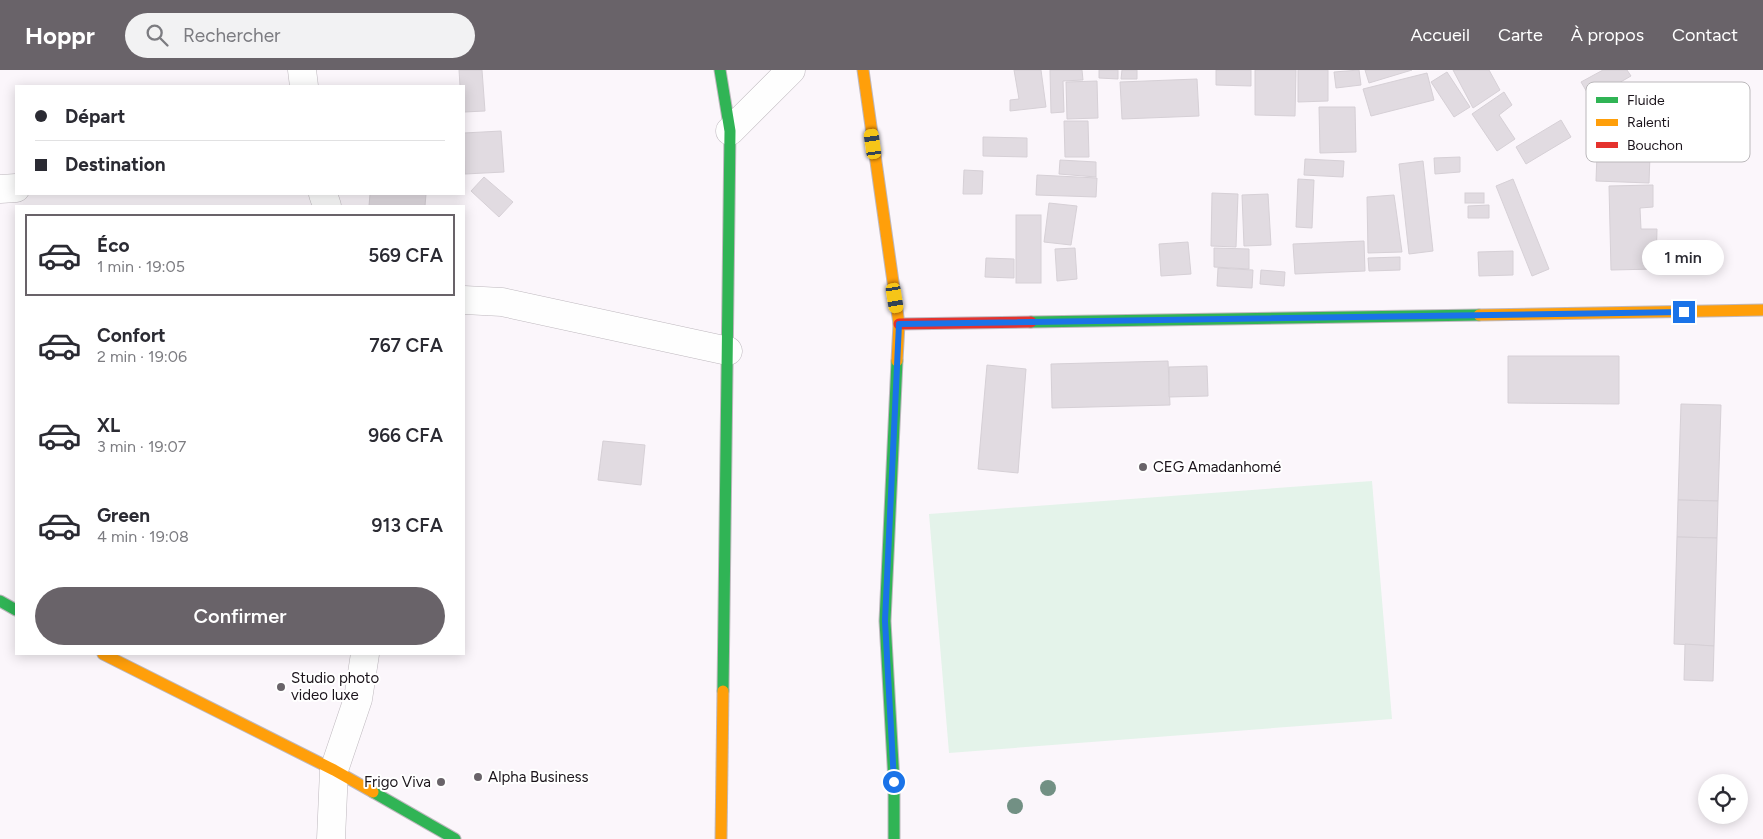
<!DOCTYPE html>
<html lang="fr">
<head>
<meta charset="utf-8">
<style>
	body { margin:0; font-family:Figtree,sans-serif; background:#f2f2f3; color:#2b2b33; height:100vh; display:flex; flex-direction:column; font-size:19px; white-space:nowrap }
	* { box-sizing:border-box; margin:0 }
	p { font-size:16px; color:#7c7c81 }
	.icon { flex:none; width:28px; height:28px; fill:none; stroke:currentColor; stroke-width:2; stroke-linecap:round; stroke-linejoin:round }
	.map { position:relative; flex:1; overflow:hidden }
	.details { position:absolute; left:15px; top:135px; width:450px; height:450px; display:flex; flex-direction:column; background:#fff; border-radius:0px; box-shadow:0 2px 12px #0003 }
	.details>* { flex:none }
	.top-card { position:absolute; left:15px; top:15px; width:450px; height:110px; border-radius:0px; box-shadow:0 2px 12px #0003; display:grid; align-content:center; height:110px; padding:0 20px; background:#fff }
	.tools { position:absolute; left:1698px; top:704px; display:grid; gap:10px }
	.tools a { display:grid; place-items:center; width:50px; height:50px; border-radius:50%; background:#fff; box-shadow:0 2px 12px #0003; font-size:25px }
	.end { position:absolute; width:22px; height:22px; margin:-11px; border:6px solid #1a73e8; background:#fff; box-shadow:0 0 0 2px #fff }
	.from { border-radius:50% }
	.bubble { position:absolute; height:35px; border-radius:18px; background:#fff; box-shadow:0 2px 12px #0003; font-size:16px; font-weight:600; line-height:35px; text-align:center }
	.car { position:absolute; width:15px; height:30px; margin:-15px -8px; border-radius:6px; box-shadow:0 0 4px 1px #0007; background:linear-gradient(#f5c518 24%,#345 0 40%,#f5c518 0 76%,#345 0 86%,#f5c518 0) }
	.top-card b { display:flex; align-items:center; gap:18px; height:48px; font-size:19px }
	.top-card b+b { border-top:1px solid #e1e1e2 }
	.top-card i { width:12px; height:12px; background:#2b2b33 }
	ul { padding:9px 0 0; list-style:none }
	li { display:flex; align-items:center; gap:15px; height:82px; margin:0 10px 8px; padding:0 10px; border:2px solid transparent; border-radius:0px }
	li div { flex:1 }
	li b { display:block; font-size:19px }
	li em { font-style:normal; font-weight:600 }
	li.current { border-color:#696369 }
	li>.icon { width:45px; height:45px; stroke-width:1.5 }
	.primary-button { display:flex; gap:10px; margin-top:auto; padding:10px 20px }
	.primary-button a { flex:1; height:58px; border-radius:30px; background:#696369; color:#fff; font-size:20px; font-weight:600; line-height:58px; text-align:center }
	header { display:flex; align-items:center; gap:30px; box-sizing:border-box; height:70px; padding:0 25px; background:#696369; color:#fff }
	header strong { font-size:24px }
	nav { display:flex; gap:28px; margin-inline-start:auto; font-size:18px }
	.search { width:350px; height:45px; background:#f2f2f3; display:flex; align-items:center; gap:12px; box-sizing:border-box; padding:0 18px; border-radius:28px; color:#7c7c81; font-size:19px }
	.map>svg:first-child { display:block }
	.green { fill:#e4f3ea }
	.building { fill:#e1dbe1; stroke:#d6d0d6 }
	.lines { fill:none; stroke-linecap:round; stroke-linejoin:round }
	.street-casing { stroke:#beb8be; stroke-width:29 }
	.fast-casing { stroke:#beb8be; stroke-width:13 }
	.slow-casing { stroke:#beb8be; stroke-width:13 }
	.jam-casing { stroke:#beb8be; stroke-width:13 }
	.street { stroke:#fefefe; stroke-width:28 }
	.fast { stroke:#30b455; stroke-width:11 }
	.slow { stroke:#ff9f0a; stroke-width:11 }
	.jam { stroke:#e5322d; stroke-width:11 }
	.tree { fill:#729084 }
	.route { stroke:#1a73e8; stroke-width:6 }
	.poi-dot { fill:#696369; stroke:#fff; stroke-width:2 }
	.labels { text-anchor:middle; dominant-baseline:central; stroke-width:4; stroke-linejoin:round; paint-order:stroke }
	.poi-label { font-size:15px; fill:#1b141b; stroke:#fff; text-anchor:start }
	.key { fill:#fff; stroke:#bbb8bb; stroke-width:1 }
	.key-label { font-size:14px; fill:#1b141b }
</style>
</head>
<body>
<header>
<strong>Hoppr</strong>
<div class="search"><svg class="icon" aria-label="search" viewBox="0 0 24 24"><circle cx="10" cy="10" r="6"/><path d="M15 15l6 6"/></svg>Rechercher</div>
<nav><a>Accueil</a><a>Carte</a><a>À propos</a><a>Contact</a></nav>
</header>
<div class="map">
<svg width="1763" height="769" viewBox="0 0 1763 769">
	<rect width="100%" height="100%" fill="#fbf6fb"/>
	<!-- green -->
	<path class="green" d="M 1372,411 L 1392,649 L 949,683 L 929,444 Z"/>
	<!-- building -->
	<g class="building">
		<path d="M 459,0 L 482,0 L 485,41 L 464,42 L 464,16 L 460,16 Z"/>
		<path d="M 1014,0 L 1041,0 L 1046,37 L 1010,41 L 1010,30 L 1019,29 Z"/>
		<path d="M 1050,0 L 1082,0 L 1083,10 L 1063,11 L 1064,42 L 1051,43 Z"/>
		<path d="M 1099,0 L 1118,0 L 1118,9 L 1099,8 Z"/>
		<path d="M 1122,0 L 1137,0 L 1137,9 L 1121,9 Z"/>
		<path d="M 1216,0 L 1251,0 L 1251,16 L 1216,15 Z"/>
		<path d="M 1255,0 L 1296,0 L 1295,46 L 1255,45 Z"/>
		<path d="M 1298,0 L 1328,0 L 1328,31 L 1298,32 Z"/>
		<path d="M 1359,0 L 1361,15 L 1336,18 L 1334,2 Z"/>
		<path d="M 1365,0 L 1412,0 L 1369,13 Z"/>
		<path d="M 1453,0 L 1489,0 L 1500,20 L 1473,38 Z"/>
		<path d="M 1603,0 L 1627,0 L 1631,6 L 1591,29 L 1581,12 Z"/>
		<path d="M 1447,2 L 1470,37 L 1454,47 L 1431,12 Z"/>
		<path d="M 1427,3 L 1434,30 L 1371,46 L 1363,19 Z"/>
		<path d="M 1197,9 L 1199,46 L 1122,49 L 1120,12 Z"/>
		<path d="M 1097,11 L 1098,48 L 1067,49 L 1066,12 Z"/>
		<path d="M 1504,22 L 1512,35 L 1499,45 L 1515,69 L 1497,81 L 1472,44 Z"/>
		<path d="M 1319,37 L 1355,37 L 1356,82 L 1320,83 Z"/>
		<path d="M 1561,50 L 1571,67 L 1526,94 L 1516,77 Z"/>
		<path d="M 1064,51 L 1088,51 L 1089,87 L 1065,87 Z"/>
		<path d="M 501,61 L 504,102 L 465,104 L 464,63 Z"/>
		<path d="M 983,67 L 1027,68 L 1027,87 L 983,86 Z"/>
		<path d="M 1597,84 L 1650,85 L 1649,113 L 1596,111 Z"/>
		<path d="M 1460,87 L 1460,102 L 1435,104 L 1434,88 Z"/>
		<path d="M 1305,89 L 1344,91 L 1343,107 L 1304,105 Z"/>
		<path d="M 1060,90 L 1096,92 L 1096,107 L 1059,104 Z"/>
		<path d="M 1423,91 L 1433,181 L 1409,184 L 1399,94 Z"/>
		<path d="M 964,100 L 983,101 L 982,124 L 963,124 Z"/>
		<path d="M 1037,105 L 1097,108 L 1096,127 L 1036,125 Z"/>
		<path d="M 484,107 L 513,132 L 499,147 L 471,121 Z"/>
		<path d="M 1298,109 L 1314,110 L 1312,158 L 1296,157 Z"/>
		<path d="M 1513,109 L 1549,199 L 1532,206 L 1496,116 Z"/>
		<path d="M 1653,115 L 1653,137 L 1640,138 L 1641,159 L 1657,159 L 1656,199 L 1611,200 L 1609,116 Z"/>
		<path d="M 1212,123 L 1238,124 L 1236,177 L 1211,176 Z"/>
		<rect x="1465" y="123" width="19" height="10"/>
		<path d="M 370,124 L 426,124 L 425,136 L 369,136 Z"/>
		<path d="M 1268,124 L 1271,175 L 1244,176 L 1242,125 Z"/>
		<path d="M 1394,125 L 1402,182 L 1368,183 L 1367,127 Z"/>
		<path d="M 1049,133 L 1077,136 L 1071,175 L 1044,172 Z"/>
		<path d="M 1489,135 L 1489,148 L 1468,148 L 1468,136 Z"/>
		<rect x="1016" y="145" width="25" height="68"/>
		<path d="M 1364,171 L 1365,201 L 1295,204 L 1293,174 Z"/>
		<path d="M 1188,172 L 1191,204 L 1161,206 L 1159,174 Z"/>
		<path d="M 1075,178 L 1077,209 L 1057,211 L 1055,179 Z"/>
		<path d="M 1214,178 L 1249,179 L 1249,199 L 1214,197 Z"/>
		<path d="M 1513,181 L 1513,205 L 1479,206 L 1478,182 Z"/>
		<path d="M 1400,187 L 1400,200 L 1369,201 L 1368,188 Z"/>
		<path d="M 986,188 L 1014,189 L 1014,208 L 985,207 Z"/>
		<path d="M 1218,198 L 1253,200 L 1252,218 L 1217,216 Z"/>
		<path d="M 1261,200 L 1285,202 L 1284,216 L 1260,214 Z"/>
		<path d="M 1508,286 L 1619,286 L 1619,334 L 1508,333 Z"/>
		<path d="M 1168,291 L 1170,335 L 1052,338 L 1051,294 Z"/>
		<path d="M 987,295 L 1026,299 L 1018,403 L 978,399 Z"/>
		<path d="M 1207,296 L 1208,326 L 1169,327 L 1169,297 Z"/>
		<path d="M 1681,334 L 1721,335 L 1718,431 L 1678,430 Z"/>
		<path d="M 603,371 L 645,375 L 641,415 L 598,410 Z"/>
		<path d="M 1678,430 L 1718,431 L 1717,468 L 1677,467 Z"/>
		<path d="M 1677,467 L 1717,468 L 1714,576 L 1674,574 Z"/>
		<path d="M 1685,574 L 1714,576 L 1713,611 L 1684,610 Z"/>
	</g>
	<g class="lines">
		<!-- street casing -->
		<g class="street-casing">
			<g id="street">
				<path d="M 302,0 L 304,16"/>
				<path d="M 730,61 L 791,0"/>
				<path d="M 0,119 L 16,118"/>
				<path d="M 323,124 L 327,136"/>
				<path d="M 464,230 L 502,232 L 728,281"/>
				<path d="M 331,769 L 334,700 L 358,629 L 365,584"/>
			</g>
		</g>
		<!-- fast casing -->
		<g class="fast-casing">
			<g id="fast">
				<path d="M 720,0 L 730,61 L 723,621"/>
				<path d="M 1031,252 L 1479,245"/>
				<path d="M 0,531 L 16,540"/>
				<path d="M 373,722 L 455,769"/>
				<path d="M 894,769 L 894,712 L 885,551 L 897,291"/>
			</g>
		</g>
		<!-- slow casing -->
		<g class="slow-casing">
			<g id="slow">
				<path d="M 863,0 L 899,254 L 897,291"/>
				<path d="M 1479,245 L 1763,240"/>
				<path d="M 103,584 L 334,700 L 373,722"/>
				<path d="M 721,769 L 723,621"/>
			</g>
		</g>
		<!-- jam casing -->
		<g class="jam-casing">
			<path id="jam" d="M 899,254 L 1031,252"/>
		</g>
		<!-- street -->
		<use href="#street" class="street"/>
		<!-- fast -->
		<use href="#fast" class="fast"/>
		<!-- slow -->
		<use href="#slow" class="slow"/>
		<!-- jam -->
		<use href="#jam" class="jam"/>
	</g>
	<!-- trees -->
	<g class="tree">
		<circle cx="1048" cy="718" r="8"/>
		<circle cx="1015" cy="736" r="8"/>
	</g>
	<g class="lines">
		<!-- route -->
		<path class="route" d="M 894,712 L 885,551 L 899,254 L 1684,242"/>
	</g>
	<!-- markers -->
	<g class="poi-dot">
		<circle cx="1143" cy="397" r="5"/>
		<circle cx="281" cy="617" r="5"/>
		<circle cx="478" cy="707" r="5"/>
		<circle cx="441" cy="712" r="5"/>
	</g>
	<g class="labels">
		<!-- poi labels -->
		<g class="poi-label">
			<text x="1153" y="397">CEG Amadanhomé</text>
			<text x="291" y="608">Studio photo<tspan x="291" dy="17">video luxe</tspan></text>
			<text x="488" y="707">Alpha Business</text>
			<text x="431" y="712" text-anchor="end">Frigo Viva</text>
		</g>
	</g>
	<!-- legend -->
	<rect x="1586" y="12" width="164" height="80" rx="8" class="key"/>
	<rect x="1596" y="27" width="22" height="6" fill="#30b455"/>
	<rect x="1596" y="49" width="22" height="7" fill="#ff9f0a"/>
	<rect x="1596" y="72" width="22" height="6" fill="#e5322d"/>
	<g class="key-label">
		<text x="1627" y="35">Fluide</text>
		<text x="1627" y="57">Ralenti</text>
		<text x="1627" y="80">Bouchon</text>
	</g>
</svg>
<div class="tools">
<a><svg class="icon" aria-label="locate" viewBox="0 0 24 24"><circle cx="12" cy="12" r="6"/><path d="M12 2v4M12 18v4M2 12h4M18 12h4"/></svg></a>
</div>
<i class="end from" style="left:894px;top:712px"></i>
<i class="end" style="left:1684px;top:242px"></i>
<div class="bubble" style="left:1642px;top:170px;width:82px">1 min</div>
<i class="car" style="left:873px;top:74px;rotate:352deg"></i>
<i class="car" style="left:895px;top:228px;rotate:171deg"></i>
<div class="top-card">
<b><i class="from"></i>Départ</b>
<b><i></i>Destination</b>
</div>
<section class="details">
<ul>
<li class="current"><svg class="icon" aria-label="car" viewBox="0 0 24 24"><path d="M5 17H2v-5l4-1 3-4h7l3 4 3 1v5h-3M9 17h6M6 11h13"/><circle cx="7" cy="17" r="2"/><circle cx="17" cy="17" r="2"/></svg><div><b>Éco</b><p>1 min · 19:05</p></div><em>569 CFA</em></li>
<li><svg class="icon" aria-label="car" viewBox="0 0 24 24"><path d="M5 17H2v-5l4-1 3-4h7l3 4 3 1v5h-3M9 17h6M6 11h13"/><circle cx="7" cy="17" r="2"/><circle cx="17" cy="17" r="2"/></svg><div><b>Confort</b><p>2 min · 19:06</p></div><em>767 CFA</em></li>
<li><svg class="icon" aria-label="car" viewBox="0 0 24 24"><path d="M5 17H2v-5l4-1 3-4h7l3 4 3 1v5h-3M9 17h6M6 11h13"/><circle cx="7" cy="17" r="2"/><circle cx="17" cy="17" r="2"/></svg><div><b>XL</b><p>3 min · 19:07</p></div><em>966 CFA</em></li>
<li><svg class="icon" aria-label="car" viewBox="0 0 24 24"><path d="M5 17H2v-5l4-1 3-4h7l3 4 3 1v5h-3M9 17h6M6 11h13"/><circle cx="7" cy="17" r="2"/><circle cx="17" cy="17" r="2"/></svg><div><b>Green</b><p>4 min · 19:08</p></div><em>913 CFA</em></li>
</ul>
<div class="primary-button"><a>Confirmer</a></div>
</section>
</div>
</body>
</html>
